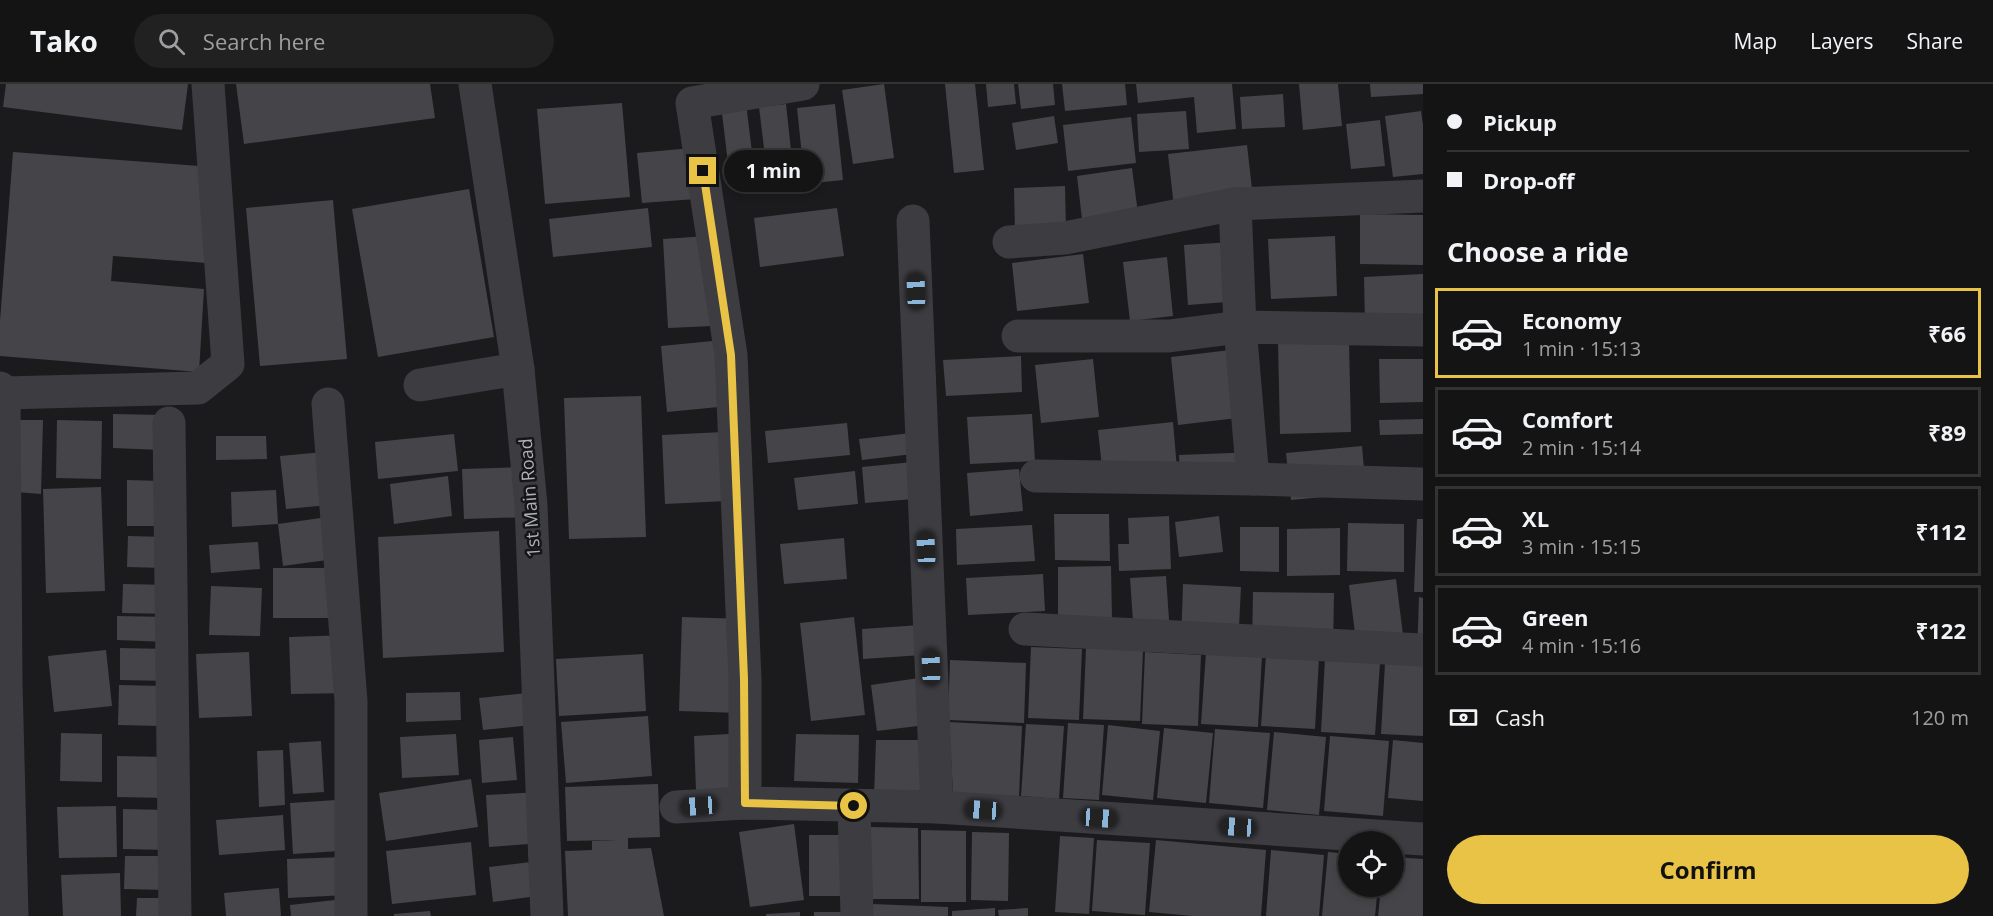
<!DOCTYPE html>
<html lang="en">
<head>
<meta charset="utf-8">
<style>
	body { margin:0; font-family:"Open Sans",sans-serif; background:#212122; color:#f1f3f6; height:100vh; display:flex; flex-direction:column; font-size:22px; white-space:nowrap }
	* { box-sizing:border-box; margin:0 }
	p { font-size:20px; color:#9d9ea0 }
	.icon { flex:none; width:33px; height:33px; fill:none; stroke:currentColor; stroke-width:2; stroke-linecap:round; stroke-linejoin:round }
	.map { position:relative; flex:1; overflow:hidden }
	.sheet { display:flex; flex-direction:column; background:#141415; width:570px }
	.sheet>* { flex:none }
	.banner { display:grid; align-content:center; height:132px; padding:0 24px; background:#141415 }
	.controls { position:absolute; left:1338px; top:747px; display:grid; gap:12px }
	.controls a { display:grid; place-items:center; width:66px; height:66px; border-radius:50%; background:#141415; box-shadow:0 3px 9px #0003,0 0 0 2px #333334; font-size:30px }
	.end { position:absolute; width:27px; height:27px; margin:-14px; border:8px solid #e9c346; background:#111; box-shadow:0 0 0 3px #111 }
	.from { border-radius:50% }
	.bubble { position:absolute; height:42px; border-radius:21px; background:#141415; box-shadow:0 3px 9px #0003,0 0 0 2px #333334; font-size:20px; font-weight:700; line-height:42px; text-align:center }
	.car { position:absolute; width:18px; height:36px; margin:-18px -9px; border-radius:8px; box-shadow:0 0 4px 2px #0007; background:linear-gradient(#222 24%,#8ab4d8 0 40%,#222 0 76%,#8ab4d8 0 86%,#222 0) }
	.banner b { display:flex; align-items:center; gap:21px; height:57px; font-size:22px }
	.banner b+b { border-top:2px solid #333334 }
	.banner i { width:15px; height:15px; background:#f1f3f6 }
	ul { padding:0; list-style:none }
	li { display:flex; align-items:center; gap:18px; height:90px; margin:0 12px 9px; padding:0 12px; border:3px solid #333334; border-radius:0px }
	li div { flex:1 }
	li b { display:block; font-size:22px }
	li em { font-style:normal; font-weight:700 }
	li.on { border-color:#e9c346 }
	li>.icon { width:54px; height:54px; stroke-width:1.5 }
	h2 { padding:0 24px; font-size:27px; line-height:72px }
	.pay { display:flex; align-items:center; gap:15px; height:66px; padding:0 24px; font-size:22px }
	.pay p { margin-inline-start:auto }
	.cta { display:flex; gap:12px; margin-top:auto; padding:12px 24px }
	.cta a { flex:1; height:69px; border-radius:36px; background:#e9c346; color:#111; font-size:24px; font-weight:700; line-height:69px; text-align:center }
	header { display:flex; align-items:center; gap:36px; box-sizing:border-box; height:84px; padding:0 30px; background:#141415; border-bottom:2px solid #333334 }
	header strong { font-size:28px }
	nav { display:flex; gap:33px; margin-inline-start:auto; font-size:21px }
	.search { width:420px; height:54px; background:#212122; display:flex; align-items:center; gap:15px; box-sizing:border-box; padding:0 21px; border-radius:33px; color:#9d9ea0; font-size:22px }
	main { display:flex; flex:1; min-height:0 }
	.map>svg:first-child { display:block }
	.building { fill:#454549 }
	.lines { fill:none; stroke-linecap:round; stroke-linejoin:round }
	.minor { stroke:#3c3c41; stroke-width:33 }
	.route { stroke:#e9c346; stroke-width:8 }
	.labels { text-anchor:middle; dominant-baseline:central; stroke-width:5; stroke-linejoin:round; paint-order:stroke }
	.street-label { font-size:18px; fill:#aeb0bb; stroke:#161517 }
</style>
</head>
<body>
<header>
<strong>Tako</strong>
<div class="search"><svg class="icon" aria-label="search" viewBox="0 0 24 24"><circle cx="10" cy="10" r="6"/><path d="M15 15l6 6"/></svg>Search here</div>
<nav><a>Map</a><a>Layers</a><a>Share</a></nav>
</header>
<main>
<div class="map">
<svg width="1423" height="832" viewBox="0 0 1423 832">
	<rect width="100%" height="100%" fill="#1b1a1c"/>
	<!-- building -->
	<g class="building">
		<path d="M 6,0 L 188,0 L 182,46 L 3,23 Z"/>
		<path d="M 236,0 L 430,0 L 435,34 L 244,60 Z"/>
		<path d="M 884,0 L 894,74 L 853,80 L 842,6 Z"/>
		<path d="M 945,0 L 975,0 L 984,86 L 954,89 Z"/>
		<path d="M 986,0 L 1014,0 L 1016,20 L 988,23 Z"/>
		<path d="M 1018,0 L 1053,0 L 1055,21 L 1021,25 Z"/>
		<path d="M 1062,0 L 1125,0 L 1127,21 L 1065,27 Z"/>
		<path d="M 1136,0 L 1232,0 L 1236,45 L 1197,49 L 1194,13 L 1138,19 Z"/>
		<path d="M 1299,0 L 1338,0 L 1342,42 L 1303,46 Z"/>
		<path d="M 1370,0 L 1423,0 L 1423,10 L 1371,13 Z"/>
		<path d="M 1283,10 L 1285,43 L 1242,45 L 1240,13 Z"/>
		<path d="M 622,19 L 630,113 L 545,120 L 537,25 Z"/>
		<path d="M 746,19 L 755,93 L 730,96 L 721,21 Z"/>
		<path d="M 786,20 L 794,94 L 768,97 L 759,23 Z"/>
		<path d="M 835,20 L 843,96 L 805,100 L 797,24 Z"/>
		<path d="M 1186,27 L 1189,65 L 1139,68 L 1137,30 Z"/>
		<path d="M 1421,27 L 1423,41 L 1423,90 L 1393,93 L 1385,32 Z"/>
		<path d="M 1054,32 L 1058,59 L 1016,66 L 1012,39 Z"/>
		<path d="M 1131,33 L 1136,79 L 1068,87 L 1063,41 Z"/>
		<path d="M 1380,36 L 1385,82 L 1351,85 L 1346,40 Z"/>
		<path d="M 1247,61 L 1253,114 L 1174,123 L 1168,70 Z"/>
		<path d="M 692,64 L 696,115 L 642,119 L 637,69 Z"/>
		<path d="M 13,68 L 213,83 L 207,179 L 113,172 L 111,197 L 204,205 L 199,288 L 0,272 L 0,237 Z"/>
		<path d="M 1132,84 L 1139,137 L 1083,144 L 1077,92 Z"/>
		<path d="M 1065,102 L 1066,146 L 1015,148 L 1014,104 Z"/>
		<path d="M 469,105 L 494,253 L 378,273 L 352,125 Z"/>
		<path d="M 333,116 L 347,275 L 260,282 L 246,124 Z"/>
		<path d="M 648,124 L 652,163 L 553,173 L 549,135 Z"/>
		<path d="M 837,124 L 844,172 L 760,183 L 754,134 Z"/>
		<path d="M 1360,130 L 1423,131 L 1423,181 L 1360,180 Z"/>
		<path d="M 707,152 L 712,242 L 668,244 L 663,155 Z"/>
		<path d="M 1335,152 L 1337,212 L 1271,215 L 1268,155 Z"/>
		<path d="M 1248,157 L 1252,216 L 1188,221 L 1184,161 Z"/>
		<path d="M 1083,170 L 1089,219 L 1017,227 L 1012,179 Z"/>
		<path d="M 1167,173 L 1173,232 L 1130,237 L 1123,178 Z"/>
		<path d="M 1423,190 L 1423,238 L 1365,240 L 1364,193 Z"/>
		<path d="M 723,256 L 729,322 L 667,328 L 661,262 Z"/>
		<path d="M 1349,257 L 1351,348 L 1280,350 L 1278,258 Z"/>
		<path d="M 1239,265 L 1246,333 L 1178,341 L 1171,273 Z"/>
		<path d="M 1021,272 L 1022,308 L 946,312 L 943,276 Z"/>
		<path d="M 1093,275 L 1099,333 L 1041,339 L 1035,281 Z"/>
		<path d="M 1379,275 L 1423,275 L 1423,318 L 1380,319 Z"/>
		<path d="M 641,312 L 646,453 L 569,455 L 564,314 Z"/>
		<path d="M 113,330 L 162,331 L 162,366 L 113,364 Z"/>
		<path d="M 1032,330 L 1035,377 L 970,380 L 967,333 Z"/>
		<path d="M 1423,335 L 1423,350 L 1380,351 L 1379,336 Z"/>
		<path d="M 15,336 L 43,336 L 41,410 L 16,408 Z"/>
		<path d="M 57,336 L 102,337 L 101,395 L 56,394 Z"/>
		<path d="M 1173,338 L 1177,385 L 1103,393 L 1098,346 Z"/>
		<path d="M 847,339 L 850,371 L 768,379 L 765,347 Z"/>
		<path d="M 723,348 L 727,417 L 665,420 L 662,351 Z"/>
		<path d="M 911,349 L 913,370 L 862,376 L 859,355 Z"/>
		<path d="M 454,350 L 458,387 L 378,395 L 375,358 Z"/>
		<path d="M 216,352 L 266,352 L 267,375 L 216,376 Z"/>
		<path d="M 1362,362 L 1366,409 L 1291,416 L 1286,369 Z"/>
		<path d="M 335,367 L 340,420 L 286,425 L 280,372 Z"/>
		<path d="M 1257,368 L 1181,408 L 1179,371 Z"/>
		<path d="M 923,377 L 926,414 L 865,419 L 862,383 Z"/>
		<path d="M 527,383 L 529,433 L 464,435 L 462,385 Z"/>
		<path d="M 1019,385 L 1023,427 L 970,432 L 967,389 Z"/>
		<path d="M 855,387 L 858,420 L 798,426 L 794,394 Z"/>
		<path d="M 448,392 L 452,432 L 394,440 L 390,400 Z"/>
		<path d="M 127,396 L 162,397 L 161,442 L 127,442 Z"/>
		<path d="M 101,403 L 105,507 L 46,509 L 43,405 Z"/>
		<path d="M 276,406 L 278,440 L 232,443 L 231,408 Z"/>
		<path d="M 1054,430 L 1109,430 L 1110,477 L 1055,476 Z"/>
		<path d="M 335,432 L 342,474 L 283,482 L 278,440 Z"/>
		<path d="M 1169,432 L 1171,485 L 1119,487 L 1118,460 L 1129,460 L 1128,434 Z"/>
		<path d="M 1219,432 L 1223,468 L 1179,473 L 1175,438 Z"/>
		<path d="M 1417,435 L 1423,435 L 1423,508 L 1414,508 Z"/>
		<path d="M 1348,439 L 1404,440 L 1404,488 L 1347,487 Z"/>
		<path d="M 1032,441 L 1035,477 L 957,481 L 956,445 Z"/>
		<path d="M 1240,443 L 1279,443 L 1279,488 L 1240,487 Z"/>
		<path d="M 1340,444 L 1340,491 L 1287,492 L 1287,445 Z"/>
		<path d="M 499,447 L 504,568 L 383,574 L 378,453 Z"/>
		<path d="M 128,452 L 166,453 L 165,484 L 127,483 Z"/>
		<path d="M 844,454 L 847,495 L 784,500 L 780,460 Z"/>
		<path d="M 258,458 L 260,485 L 211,489 L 209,461 Z"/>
		<path d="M 1111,482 L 1112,536 L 1058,537 L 1058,483 Z"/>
		<path d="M 273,484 L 344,484 L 343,534 L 273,534 Z"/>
		<path d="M 1043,490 L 1045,527 L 968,531 L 966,494 Z"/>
		<path d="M 1166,492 L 1170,550 L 1134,552 L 1130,494 Z"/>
		<path d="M 1396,495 L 1404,559 L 1357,565 L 1349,501 Z"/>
		<path d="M 123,500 L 170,501 L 169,530 L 122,529 Z"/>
		<path d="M 1183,500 L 1241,503 L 1238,563 L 1181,561 Z"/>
		<path d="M 211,502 L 262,504 L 260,552 L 209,551 Z"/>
		<path d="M 1253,508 L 1334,509 L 1333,566 L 1252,565 Z"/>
		<path d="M 1419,513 L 1423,514 L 1423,572 L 1417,572 Z"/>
		<path d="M 117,532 L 168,533 L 168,558 L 117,556 Z"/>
		<path d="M 682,533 L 744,535 L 740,629 L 679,627 Z"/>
		<path d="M 854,533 L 865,631 L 811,637 L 800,539 Z"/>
		<path d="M 935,540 L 937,570 L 863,575 L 862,545 Z"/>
		<path d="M 349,551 L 351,609 L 291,610 L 289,553 Z"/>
		<path d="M 1031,563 L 1082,565 L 1079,636 L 1028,634 Z"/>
		<path d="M 120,564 L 169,565 L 168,597 L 120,596 Z"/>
		<path d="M 1086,564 L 1143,566 L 1140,637 L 1083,635 Z"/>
		<path d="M 106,566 L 112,622 L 54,628 L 48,572 Z"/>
		<path d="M 249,568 L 252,632 L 199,634 L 196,570 Z"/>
		<path d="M 1145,568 L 1201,571 L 1198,642 L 1142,640 Z"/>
		<path d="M 1206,568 L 1262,572 L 1258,643 L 1201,640 Z"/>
		<path d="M 643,570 L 646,627 L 559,632 L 556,575 Z"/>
		<path d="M 1266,571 L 1319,574 L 1315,645 L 1261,642 Z"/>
		<path d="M 1325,575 L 1380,579 L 1375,651 L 1321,648 Z"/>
		<path d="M 950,576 L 1026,579 L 1024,639 L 948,636 Z"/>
		<path d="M 1385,579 L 1423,582 L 1423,652 L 1381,650 Z"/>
		<path d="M 919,594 L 926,641 L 877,647 L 871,601 Z"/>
		<path d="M 119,601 L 162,602 L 161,642 L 118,641 Z"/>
		<path d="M 546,607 L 550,639 L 483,646 L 479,614 Z"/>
		<path d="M 460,608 L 461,636 L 406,638 L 406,609 Z"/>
		<path d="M 648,632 L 652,692 L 566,699 L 561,638 Z"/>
		<path d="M 949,638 L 1022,642 L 1019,713 L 953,709 Z"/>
		<path d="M 1068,639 L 1104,641 L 1099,716 L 1063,714 Z"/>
		<path d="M 1026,640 L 1064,642 L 1059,715 L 1021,712 Z"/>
		<path d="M 1108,641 L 1160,647 L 1153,716 L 1102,711 Z"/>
		<path d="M 1164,644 L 1213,649 L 1206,719 L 1157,714 Z"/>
		<path d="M 1215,645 L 1270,649 L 1263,724 L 1209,719 Z"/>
		<path d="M 1274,648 L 1326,653 L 1319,731 L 1267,726 Z"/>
		<path d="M 61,649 L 102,650 L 102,698 L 60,697 Z"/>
		<path d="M 746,649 L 748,705 L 696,707 L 694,652 Z"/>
		<path d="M 456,650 L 459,691 L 402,694 L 400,653 Z"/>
		<path d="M 796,650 L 859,651 L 858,699 L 794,697 Z"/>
		<path d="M 1330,652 L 1389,657 L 1383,732 L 1324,727 Z"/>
		<path d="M 513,653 L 517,696 L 482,699 L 479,656 Z"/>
		<path d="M 876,656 L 934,656 L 933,714 L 874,713 Z"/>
		<path d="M 1393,656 L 1423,659 L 1423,717 L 1388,714 Z"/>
		<path d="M 321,657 L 324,708 L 293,710 L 289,659 Z"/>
		<path d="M 283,666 L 285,721 L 259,723 L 257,667 Z"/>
		<path d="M 117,672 L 170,673 L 169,714 L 117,713 Z"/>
		<path d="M 471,695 L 478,743 L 386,757 L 379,709 Z"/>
		<path d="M 658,700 L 660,753 L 628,754 L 628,765 L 651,764 L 664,832 L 568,832 L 565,767 L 592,766 L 592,757 L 618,756 L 567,757 L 565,703 Z"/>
		<path d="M 542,708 L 544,759 L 489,763 L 486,711 Z"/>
		<path d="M 352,715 L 356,766 L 293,770 L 290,719 Z"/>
		<path d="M 116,722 L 117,773 L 59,774 L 57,723 Z"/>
		<path d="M 123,725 L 169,726 L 168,766 L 123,765 Z"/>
		<path d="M 283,731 L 285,766 L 219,771 L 216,736 Z"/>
		<path d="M 794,740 L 804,816 L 750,823 L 739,748 Z"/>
		<path d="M 870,743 L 918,744 L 919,815 L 870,815 Z"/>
		<path d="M 921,746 L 966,747 L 966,818 L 921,818 Z"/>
		<path d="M 972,748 L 1009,749 L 1008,817 L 971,816 Z"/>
		<path d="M 809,751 L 855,751 L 854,812 L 809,812 Z"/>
		<path d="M 1060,752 L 1094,754 L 1089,830 L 1055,828 Z"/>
		<path d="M 1097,756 L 1150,759 L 1145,831 L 1092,827 Z"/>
		<path d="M 1156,756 L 1266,766 L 1261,832 L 1193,832 L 1149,828 Z"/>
		<path d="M 471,758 L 476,811 L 392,820 L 386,767 Z"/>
		<path d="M 1271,766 L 1324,771 L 1319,832 L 1266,832 Z"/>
		<path d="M 1328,768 L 1348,770 L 1348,802 L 1378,802 L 1375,832 L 1322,832 Z"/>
		<path d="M 125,772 L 169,772 L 168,806 L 124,805 Z"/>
		<path d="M 345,773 L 347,811 L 288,814 L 287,775 Z"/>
		<path d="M 1394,773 L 1423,775 L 1423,832 L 1378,832 L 1381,802 L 1394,802 Z"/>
		<path d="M 548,776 L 552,810 L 493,818 L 489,783 Z"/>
		<path d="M 120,789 L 121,832 L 63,832 L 61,791 Z"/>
		<path d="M 279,804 L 281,832 L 226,832 L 224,809 Z"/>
		<path d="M 137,814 L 170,814 L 169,832 L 136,832 Z"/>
		<path d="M 353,814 L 354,832 L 291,832 L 290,821 Z"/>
		<path d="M 872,820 L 948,823 L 948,832 L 873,832 Z"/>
		<path d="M 995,824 L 995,832 L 952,832 L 952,827 Z"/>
		<path d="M 1028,824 L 1028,832 L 999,832 L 998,826 Z"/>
		<path d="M 430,827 L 431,832 L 394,832 L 394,830 Z"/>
		<path d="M 800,828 L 800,832 L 766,832 L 766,830 Z"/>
		<rect x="814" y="828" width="38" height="4"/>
	</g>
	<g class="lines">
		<!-- minor -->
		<g class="minor">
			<path d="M 475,0 L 518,285 L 531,421 L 547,832"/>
			<path d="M 913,137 L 937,723"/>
			<path d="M 1009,158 L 1065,154 L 1235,120 L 1423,112"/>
			<path d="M 1018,252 L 1169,252 L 1240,243 L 1235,120"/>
			<path d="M 420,301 L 518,285"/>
			<path d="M 0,304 L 4,309 L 198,304 L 228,280 L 208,0"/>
			<path d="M 4,309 L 6,598 L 12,832"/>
			<path d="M 328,320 L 351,617 L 351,832"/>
			<path d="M 169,339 L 175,832"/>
			<path d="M 1036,392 L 1253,395 L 1240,243 L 1423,246"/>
			<path d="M 1253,395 L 1423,400"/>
			<path d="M 1025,545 L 1423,566"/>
			<path d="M 745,719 L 745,595 L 731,271 L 692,19 L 803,0"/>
			<path d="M 854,722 L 857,832"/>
			<path d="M 676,723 L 745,719 L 937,723 L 1423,755"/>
		</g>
	</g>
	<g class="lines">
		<!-- route -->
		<path class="route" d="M 703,87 L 731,271 L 744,595 L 745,719 L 854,722"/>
	</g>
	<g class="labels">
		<!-- street labels -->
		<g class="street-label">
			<text transform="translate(529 414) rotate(-94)">1st Main Road</text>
		</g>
	</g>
</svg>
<div class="controls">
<a><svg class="icon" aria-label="locate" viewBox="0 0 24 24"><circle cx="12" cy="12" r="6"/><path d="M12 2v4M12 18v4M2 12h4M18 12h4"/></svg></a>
</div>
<i class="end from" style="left:854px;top:722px"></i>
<i class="end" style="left:703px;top:87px"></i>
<div class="bubble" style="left:724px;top:66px;width:99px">1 min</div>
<i class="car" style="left:916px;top:207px;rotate:358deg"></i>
<i class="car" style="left:926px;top:465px;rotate:357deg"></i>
<i class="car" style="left:931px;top:583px;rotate:358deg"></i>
<i class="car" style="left:699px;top:722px;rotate:266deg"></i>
<i class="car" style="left:983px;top:726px;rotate:274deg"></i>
<i class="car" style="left:1099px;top:734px;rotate:94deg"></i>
<i class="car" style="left:1238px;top:743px;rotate:274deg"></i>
</div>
<section class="sheet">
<div class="banner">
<b><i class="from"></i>Pickup</b>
<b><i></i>Drop-off</b>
</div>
<h2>Choose a ride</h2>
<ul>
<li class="on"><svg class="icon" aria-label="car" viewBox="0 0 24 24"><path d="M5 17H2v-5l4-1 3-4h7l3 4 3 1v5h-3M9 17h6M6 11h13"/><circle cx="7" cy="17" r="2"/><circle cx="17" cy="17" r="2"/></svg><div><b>Economy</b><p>1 min · 15:13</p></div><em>₹66</em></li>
<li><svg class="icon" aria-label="car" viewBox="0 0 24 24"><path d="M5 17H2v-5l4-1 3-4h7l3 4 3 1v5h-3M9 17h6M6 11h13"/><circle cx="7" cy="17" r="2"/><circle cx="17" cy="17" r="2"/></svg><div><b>Comfort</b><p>2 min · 15:14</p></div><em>₹89</em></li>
<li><svg class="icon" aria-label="car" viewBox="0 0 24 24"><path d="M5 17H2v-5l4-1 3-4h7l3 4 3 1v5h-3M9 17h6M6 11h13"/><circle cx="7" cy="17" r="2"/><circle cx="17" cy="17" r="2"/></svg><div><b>XL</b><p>3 min · 15:15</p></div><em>₹112</em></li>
<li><svg class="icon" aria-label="car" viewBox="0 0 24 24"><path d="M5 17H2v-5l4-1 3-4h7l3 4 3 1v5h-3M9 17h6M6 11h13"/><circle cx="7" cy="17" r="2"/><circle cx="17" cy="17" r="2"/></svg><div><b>Green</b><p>4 min · 15:16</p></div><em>₹122</em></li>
</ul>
<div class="pay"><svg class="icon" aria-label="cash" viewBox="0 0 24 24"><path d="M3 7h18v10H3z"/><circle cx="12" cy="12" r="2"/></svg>Cash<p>120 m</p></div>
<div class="cta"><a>Confirm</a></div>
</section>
</main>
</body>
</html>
